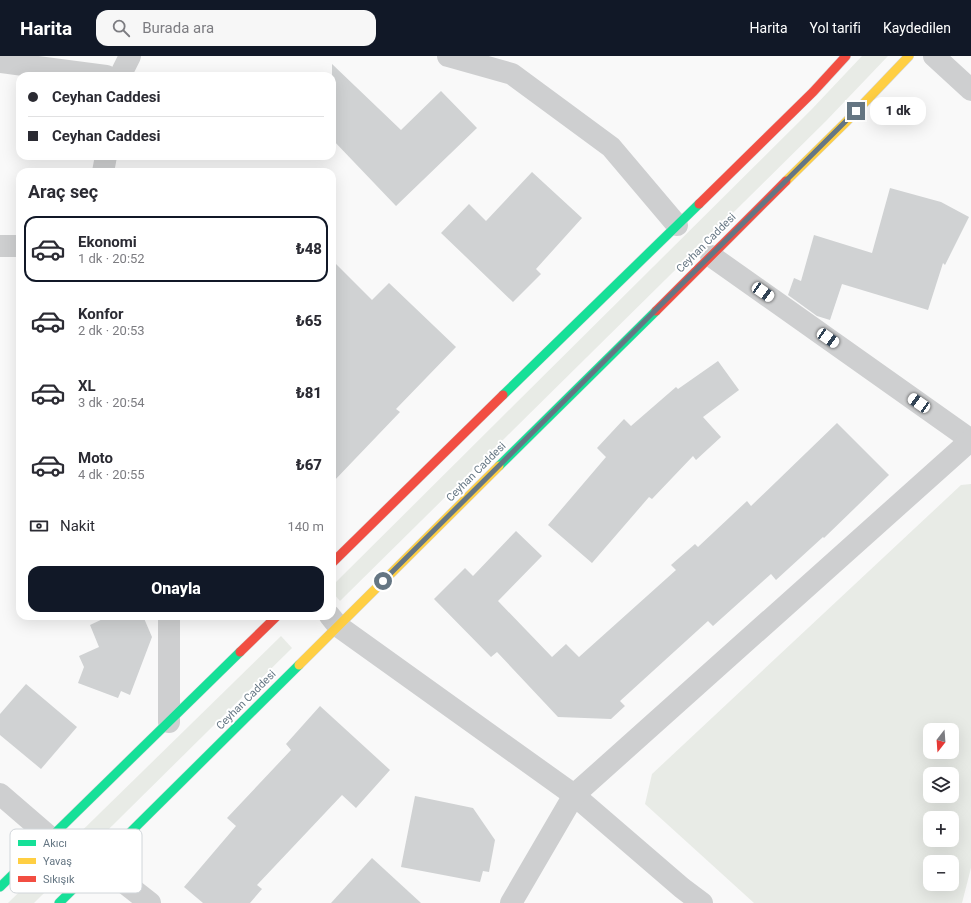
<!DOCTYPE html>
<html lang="tr">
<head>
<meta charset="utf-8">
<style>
	body { margin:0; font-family:Roboto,sans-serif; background:#f7f7f7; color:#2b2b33; height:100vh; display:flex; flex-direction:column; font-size:15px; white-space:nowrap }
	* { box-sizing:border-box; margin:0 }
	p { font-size:13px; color:#7c7c81 }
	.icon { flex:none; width:22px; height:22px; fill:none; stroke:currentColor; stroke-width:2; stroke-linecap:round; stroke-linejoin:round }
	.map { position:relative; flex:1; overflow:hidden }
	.panel { position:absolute; left:16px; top:112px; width:320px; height:452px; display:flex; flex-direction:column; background:#fff; border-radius:12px; box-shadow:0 4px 16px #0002 }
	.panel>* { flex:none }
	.guide { position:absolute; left:16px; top:16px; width:320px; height:88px; border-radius:12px; box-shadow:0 4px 16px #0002; display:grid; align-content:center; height:88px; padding:0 12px; background:#fff }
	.needle { width:26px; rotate:197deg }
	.tools { position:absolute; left:923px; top:667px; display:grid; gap:8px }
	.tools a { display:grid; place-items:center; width:36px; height:36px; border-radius:8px; background:#fff; box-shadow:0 4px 16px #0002; font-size:20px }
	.end { position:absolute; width:18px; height:18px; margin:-9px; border:5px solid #657683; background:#fff; box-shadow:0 0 0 2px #fff }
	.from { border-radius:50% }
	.bubble { position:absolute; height:28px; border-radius:12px; background:#fff; box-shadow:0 4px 16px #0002; font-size:13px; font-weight:800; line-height:28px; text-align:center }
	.car { position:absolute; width:12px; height:24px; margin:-12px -6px; border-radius:5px; box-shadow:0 0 3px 1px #0007; background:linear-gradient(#fff 24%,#345 0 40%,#fff 0 76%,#345 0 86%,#fff 0) }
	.guide b { display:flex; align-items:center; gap:14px; height:38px; font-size:15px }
	.guide b+b { border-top:1px solid #e1e1e2 }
	.guide i { width:10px; height:10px; background:#2b2b33 }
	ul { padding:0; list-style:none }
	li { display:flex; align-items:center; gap:12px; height:66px; margin:0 8px 6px; padding:0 4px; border:2px solid transparent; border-radius:12px }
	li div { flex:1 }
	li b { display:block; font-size:15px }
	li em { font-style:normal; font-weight:800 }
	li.on { border-color:#111827 }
	li>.icon { width:36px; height:36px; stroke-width:1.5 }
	h2 { padding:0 12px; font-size:18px; line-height:48px }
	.pay { display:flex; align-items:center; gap:10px; height:44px; padding:0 12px; font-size:15px }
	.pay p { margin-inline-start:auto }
	.action { display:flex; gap:8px; margin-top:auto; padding:8px 12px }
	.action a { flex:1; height:46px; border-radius:12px; background:#111827; color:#fff; font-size:16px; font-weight:800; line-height:46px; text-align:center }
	header { display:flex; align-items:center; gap:24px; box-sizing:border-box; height:56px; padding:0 20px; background:#111827; color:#fff }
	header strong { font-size:19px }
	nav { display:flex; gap:22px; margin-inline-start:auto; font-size:14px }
	.search { width:280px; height:36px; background:#f7f7f7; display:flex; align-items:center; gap:10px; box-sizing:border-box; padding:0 14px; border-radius:12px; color:#7c7c81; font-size:15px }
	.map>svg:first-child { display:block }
	.green { fill:#e8ebe6; fill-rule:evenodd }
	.building { fill:#d0d2d3 }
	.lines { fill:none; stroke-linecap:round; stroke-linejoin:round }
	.fast-casing { stroke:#d5d6d7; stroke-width:10 }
	.slow-casing { stroke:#d5d6d7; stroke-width:10 }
	.jam-casing { stroke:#d5d6d7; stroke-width:10 }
	.street { stroke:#cecfd0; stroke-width:22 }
	.fast { stroke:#16e098; stroke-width:9 }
	.slow { stroke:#ffcf43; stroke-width:9 }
	.jam { stroke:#f24e42; stroke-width:9 }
	.route { stroke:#657683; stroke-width:5 }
	.labels { text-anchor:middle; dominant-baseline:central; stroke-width:4; stroke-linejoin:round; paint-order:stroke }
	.street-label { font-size:11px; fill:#657683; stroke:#fff }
	.key { fill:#fff; stroke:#d1d6da; stroke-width:1 }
	.key-label { font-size:11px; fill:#657683 }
</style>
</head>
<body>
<header>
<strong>Harita</strong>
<div class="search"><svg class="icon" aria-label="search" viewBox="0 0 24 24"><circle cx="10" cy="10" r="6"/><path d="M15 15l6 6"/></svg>Burada ara</div>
<nav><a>Harita</a><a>Yol tarifi</a><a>Kaydedilen</a></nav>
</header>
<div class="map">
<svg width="971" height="847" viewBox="0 0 971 847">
	<rect width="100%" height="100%" fill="#f9f9f9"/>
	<!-- green -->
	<g class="green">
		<path d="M 862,0 L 888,0 L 826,65 L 340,545 L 332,536 L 332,530 L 811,54 Z"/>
		<path d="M 971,428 L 971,812 L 962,847 L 754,847 L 645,748 L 652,718 L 961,429 ZM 930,674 L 952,674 L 952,696 L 930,696 ZM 930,718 L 952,718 L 952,740 L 930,740 ZM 930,762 L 952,762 L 952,784 L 930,784 ZM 930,806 L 952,806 L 952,828 L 930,828 Z"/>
		<path d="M 281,580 L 292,592 L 34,847 L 8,847 Z"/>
	</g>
	<!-- building -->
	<g class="building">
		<path d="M 332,8 L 401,74 L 441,35 L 477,72 L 396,150 L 332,83 Z"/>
		<path d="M 532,116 L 582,162 L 536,213 L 541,218 L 513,246 L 441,177 L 469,148 L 486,165 Z"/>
		<path d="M 890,132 L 941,146 L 969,161 L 945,209 L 943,207 L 928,254 L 842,228 L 830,264 L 817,260 L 788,239 L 794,222 L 801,225 L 814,179 L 872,197 Z"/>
		<path d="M 332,204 L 372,244 L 389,227 L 456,291 L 396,353 L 400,356 L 332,427 Z"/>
		<path d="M 718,305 L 739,334 L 703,361 L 721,381 L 696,404 L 693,400 L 652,443 L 649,441 L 592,507 L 548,469 L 606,401 L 597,392 L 624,363 L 631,370 L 676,331 L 678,333 Z"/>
		<path d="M 837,367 L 889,419 L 824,482 L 823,481 L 776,524 L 771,518 L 713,570 L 708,565 L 620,645 L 625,650 L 611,663 L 558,661 L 497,596 L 491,601 L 434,543 L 465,512 L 473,520 L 516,475 L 542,500 L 498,545 L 552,601 L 566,588 L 579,601 L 676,514 L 671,509 L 695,488 L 698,491 L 747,445 L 751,450 Z"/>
		<path d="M 109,560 L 143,560 L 152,581 L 130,639 L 121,635 L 118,642 L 78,627 L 84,611 L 79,600 L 99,591 L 90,569 Z"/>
		<path d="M 26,628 L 77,671 L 41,713 L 0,679 L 0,658 Z"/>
		<path d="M 320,650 L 390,714 L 356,752 L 342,739 L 257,829 L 262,833 L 250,847 L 203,847 L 184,831 L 236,770 L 227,762 L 291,694 L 286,688 Z"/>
		<path d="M 415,740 L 473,752 L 495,784 L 489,816 L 483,815 L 480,826 L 401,811 Z"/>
		<path d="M 372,802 L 421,847 L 331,847 Z"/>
	</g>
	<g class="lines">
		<!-- fast casing -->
		<g class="fast-casing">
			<g id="fast">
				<path d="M 503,339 L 699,148"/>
				<path d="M 499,410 L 656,255"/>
				<path d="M 0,831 L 240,596"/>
				<path d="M 59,847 L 299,609"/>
			</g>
		</g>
		<!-- slow casing -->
		<g class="slow-casing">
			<g id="slow">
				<path d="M 786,125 L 846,66 L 909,0"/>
				<path d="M 299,609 L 499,410"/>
			</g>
		</g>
		<!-- jam casing -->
		<g class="jam-casing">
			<g id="jam">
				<path d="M 699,148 L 813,36 L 846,0"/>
				<path d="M 656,255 L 786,125"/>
				<path d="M 332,507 L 503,339"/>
				<path d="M 240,596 L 277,560"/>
			</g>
		</g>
		<!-- street -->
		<g class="street">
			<path d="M 448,0 L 512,18 L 611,91 L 677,169"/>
			<path d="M 934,0 L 971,34"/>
			<path d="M 0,6 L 106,20"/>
			<path d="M 120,20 L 130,0"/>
			<path d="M 103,116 L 106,100"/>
			<path d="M 0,190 L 20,190"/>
			<path d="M 711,200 L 971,384"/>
			<path d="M 169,560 L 169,666"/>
			<path d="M 330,560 L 338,570 L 574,739 L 682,832 L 702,847"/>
			<path d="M 0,738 L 51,782"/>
			<path d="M 99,807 L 150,847"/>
			<path d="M 511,847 L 574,739 L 971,384"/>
		</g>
		<!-- fast -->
		<use href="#fast" class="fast"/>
		<!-- slow -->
		<use href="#slow" class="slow"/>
		<!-- jam -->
		<use href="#jam" class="jam"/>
	</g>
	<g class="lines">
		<!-- route -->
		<path class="route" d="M 383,525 L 856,55"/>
	</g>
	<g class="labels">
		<!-- street labels -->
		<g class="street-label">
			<text transform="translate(706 187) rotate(-45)">Ceyhan Caddesi</text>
			<text transform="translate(476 416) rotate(-45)">Ceyhan Caddesi</text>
			<text transform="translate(246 644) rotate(-45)">Ceyhan Caddesi</text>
		</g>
	</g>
	<!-- legend -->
	<rect x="10" y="773" width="132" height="64" rx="6" class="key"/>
	<rect x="18" y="784" width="18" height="6" fill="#16e098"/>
	<rect x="18" y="802" width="18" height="6" fill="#ffcf43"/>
	<rect x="18" y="820" width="18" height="6" fill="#f24e42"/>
	<g class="key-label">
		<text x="43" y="791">Akıcı</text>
		<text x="43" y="809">Yavaş</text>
		<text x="43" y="827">Sıkışık</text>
	</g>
</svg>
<div class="tools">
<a><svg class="needle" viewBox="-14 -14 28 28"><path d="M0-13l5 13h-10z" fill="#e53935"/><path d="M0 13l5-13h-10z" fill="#7c7c81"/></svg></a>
<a><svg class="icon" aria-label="layers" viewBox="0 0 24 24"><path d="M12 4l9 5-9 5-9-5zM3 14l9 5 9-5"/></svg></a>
<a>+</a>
<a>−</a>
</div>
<i class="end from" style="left:383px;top:525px"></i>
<i class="end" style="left:856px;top:55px"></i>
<div class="bubble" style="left:870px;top:41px;width:56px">1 dk</div>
<i class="car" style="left:763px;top:236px;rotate:125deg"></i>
<i class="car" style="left:828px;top:282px;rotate:125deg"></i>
<i class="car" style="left:919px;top:347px;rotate:305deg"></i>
<div class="guide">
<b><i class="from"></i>Ceyhan Caddesi</b>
<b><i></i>Ceyhan Caddesi</b>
</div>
<section class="panel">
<h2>Araç seç</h2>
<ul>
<li class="on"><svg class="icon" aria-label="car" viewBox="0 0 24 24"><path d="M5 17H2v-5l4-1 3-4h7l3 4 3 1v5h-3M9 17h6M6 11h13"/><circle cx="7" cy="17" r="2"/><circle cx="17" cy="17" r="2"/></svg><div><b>Ekonomi</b><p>1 dk · 20:52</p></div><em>₺48</em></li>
<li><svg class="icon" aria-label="car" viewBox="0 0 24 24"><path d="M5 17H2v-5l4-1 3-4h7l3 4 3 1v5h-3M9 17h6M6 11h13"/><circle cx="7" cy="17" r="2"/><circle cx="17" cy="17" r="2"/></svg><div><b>Konfor</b><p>2 dk · 20:53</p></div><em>₺65</em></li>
<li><svg class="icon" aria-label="car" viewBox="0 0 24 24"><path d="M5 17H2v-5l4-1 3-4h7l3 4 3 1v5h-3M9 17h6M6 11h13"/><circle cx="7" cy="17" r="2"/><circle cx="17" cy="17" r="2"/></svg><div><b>XL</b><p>3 dk · 20:54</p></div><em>₺81</em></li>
<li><svg class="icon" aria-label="car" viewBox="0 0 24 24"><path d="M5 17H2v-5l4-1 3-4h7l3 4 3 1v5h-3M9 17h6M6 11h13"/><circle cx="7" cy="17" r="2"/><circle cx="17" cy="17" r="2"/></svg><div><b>Moto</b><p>4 dk · 20:55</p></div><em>₺67</em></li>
</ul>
<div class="pay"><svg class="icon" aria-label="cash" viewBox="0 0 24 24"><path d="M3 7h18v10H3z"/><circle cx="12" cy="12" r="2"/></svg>Nakit<p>140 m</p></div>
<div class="action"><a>Onayla</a></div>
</section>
</div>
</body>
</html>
